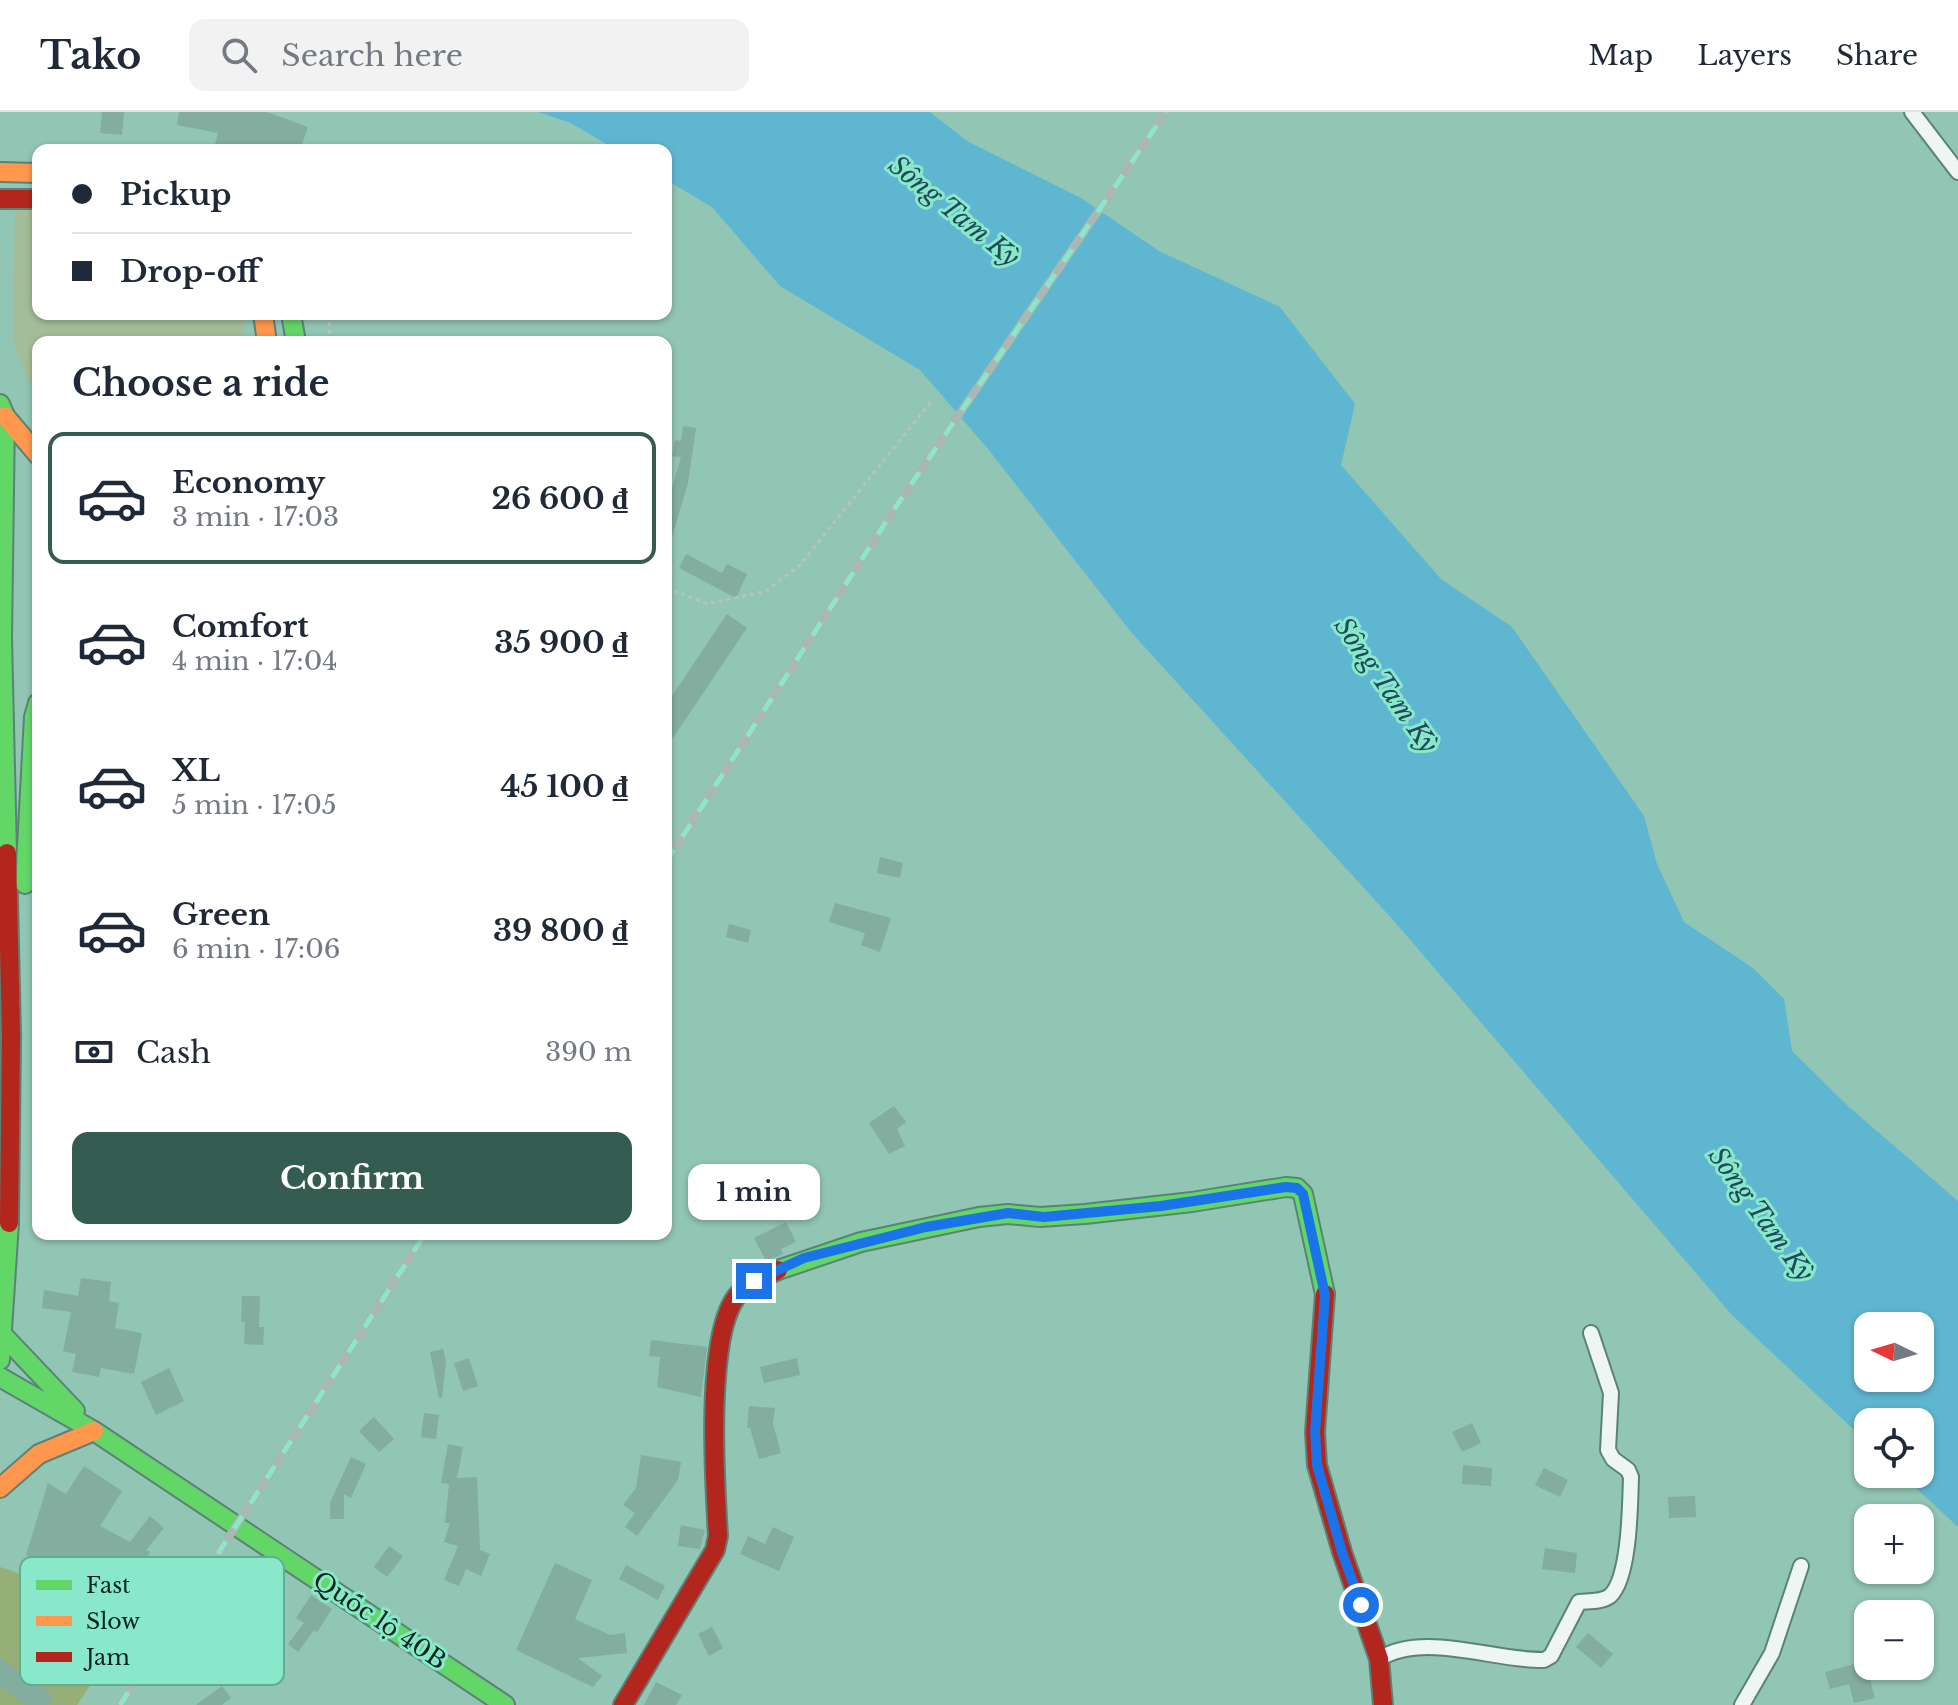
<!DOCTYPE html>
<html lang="en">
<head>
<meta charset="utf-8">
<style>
	body { margin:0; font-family:"Libre Baskerville",serif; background:#f2f2f3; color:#1f2937; height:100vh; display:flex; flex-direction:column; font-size:30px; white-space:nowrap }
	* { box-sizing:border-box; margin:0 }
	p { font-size:26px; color:#747a83 }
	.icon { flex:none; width:44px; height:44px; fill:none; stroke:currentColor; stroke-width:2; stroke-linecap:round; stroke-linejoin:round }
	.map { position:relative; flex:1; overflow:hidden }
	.panel { position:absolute; left:32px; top:224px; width:640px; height:904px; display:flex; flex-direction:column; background:#fff; border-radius:16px; box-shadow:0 2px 6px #0004 }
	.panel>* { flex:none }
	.guide { position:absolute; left:32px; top:32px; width:640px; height:176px; border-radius:16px; box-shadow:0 2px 6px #0004; display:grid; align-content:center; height:176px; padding:0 40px; background:#fff }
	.needle { width:52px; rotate:275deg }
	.fabs { position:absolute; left:1854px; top:1200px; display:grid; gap:16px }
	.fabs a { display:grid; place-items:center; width:80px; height:80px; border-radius:16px; background:#fff; box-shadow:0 2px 6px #0004; font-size:40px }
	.end { position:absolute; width:36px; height:36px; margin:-18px; border:10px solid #1a73e8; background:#fff; box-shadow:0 0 0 4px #fff }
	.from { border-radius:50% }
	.bubble { position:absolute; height:56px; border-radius:16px; background:#fff; box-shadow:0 2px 6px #0004; font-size:26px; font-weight:700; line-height:56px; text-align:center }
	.guide b { display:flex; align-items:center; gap:28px; height:76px; font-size:30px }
	.guide b+b { border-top:2px solid #e0e1e3 }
	.guide i { width:20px; height:20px; background:#1f2937 }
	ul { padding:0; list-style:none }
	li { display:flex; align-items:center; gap:24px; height:132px; margin:0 16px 12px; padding:0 24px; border:4px solid transparent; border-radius:16px }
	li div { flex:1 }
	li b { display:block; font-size:30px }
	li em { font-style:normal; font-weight:700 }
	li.on { border-color:#355c51 }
	li>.icon { width:72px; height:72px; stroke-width:1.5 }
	h2 { padding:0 40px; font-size:36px; line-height:96px }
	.pay { display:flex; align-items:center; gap:20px; height:88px; padding:0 40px; font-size:30px }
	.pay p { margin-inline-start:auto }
	.action { display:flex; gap:16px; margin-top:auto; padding:16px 40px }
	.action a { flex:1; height:92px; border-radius:16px; background:#355c51; color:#fff; font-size:32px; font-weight:700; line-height:92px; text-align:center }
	header { display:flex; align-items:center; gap:48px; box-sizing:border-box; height:112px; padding:0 40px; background:#fff; border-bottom:2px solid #e0e1e3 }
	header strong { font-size:38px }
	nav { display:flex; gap:44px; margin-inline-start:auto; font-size:28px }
	.search { width:560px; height:72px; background:#f2f2f3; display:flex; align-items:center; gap:20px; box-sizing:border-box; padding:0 28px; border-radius:16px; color:#747a83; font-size:30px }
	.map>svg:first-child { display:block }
	.green { fill:#a4bd98 }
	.forest { fill:#95af76 }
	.water { fill:#5fb6d1; fill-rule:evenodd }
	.building { fill:#82ad9f }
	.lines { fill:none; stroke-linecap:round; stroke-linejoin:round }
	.street-casing { stroke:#5c8277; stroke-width:18 }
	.fast-casing { stroke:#5c8277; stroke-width:22 }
	.slow-casing { stroke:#5c8277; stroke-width:22 }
	.jam-casing { stroke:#5c8277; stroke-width:22 }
	.path { stroke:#b5c4bf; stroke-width:3; stroke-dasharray:4 4; stroke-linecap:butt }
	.street { stroke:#eef6f4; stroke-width:14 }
	.fast { stroke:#63d668; stroke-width:18 }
	.slow { stroke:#ff974d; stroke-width:18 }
	.jam { stroke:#b3261e; stroke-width:18 }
	.rail-casing { stroke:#aab7b2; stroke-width:8 }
	.rail { stroke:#88e8c9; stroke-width:5; stroke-dasharray:15; stroke-linecap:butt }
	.route { stroke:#1a73e8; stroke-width:10 }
	.labels { text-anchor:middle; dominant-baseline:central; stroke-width:6; stroke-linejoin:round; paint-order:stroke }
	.street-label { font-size:24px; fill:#04231b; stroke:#88e8c9 }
	.water-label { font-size:26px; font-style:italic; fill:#1f4a5d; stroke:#88e8c9 }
	.key { fill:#88e8c9; stroke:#60ad95; stroke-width:2 }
	.key-label { font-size:22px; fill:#04231b }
</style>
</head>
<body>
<header>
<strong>Tako</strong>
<div class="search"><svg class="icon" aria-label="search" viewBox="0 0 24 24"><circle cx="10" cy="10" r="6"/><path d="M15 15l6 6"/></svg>Search here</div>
<nav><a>Map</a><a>Layers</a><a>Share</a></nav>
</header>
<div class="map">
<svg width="1958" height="1593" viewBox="0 0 1958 1593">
	<rect width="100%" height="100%" fill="#91c5b4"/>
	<!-- green -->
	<path class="green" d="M 15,90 L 38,90 L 38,202 L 245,202 L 242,230 L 38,230 L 38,280 L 25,263 L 13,226 Z"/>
	<!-- forest -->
	<path class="forest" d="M 0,1455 L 139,1501 L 77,1593 L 0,1593 Z"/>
	<!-- water -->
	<path class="water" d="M 538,0 L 930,0 L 967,29 L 1081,86 L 1159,139 L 1280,195 L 1355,292 L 1341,353 L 1441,467 L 1512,515 L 1644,704 L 1657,752 L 1684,810 L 1753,856 L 1784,887 L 1792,939 L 1849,995 L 1958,1089 L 1958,1415 L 1901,1362 L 1920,1362 L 1920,1310 L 1868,1310 L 1868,1331 L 1732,1203 L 1394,809 L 1131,520 L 988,337 L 920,258 L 780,174 L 712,95 L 666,68 L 666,38 L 616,38 L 571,11 ZM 1868,1214 L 1920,1214 L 1920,1266 L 1868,1266 Z"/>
	<!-- building -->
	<g class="building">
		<path d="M 102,0 L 124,0 L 122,23 L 100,21 Z"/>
		<path d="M 179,0 L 267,0 L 308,15 L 300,38 L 223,38 L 214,36 L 218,21 L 177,13 Z"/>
		<path d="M 683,314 L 696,316 L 688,371 L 670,432 L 666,431 L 666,397 L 681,345 L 672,344 L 675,328 L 681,329 Z"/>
		<path d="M 686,442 L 722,461 L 727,452 L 747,462 L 736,486 L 679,456 Z"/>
		<path d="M 727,502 L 747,516 L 666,636 L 666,593 Z"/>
		<path d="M 880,745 L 903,751 L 900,766 L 877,761 Z"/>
		<path d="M 835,791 L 891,806 L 880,840 L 861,833 L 865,821 L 829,810 Z"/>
		<path d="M 729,812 L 751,818 L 748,831 L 726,825 Z"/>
		<path d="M 894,994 L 906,1010 L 897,1017 L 905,1034 L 889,1042 L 869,1011 Z"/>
		<path d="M 786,1110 L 796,1130 L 781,1137 L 783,1142 L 766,1149 L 754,1126 Z"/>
		<path d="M 81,1166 L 111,1170 L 109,1189 L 119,1191 L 115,1216 L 142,1221 L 134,1262 L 101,1256 L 99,1265 L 72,1260 L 76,1242 L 63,1239 L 71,1200 L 42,1196 L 44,1178 L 78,1184 Z"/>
		<path d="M 242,1184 L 260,1184 L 259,1215 L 264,1215 L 263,1233 L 244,1232 L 245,1210 L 241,1210 Z"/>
		<path d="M 651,1228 L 707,1235 L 701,1285 L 657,1275 L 660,1245 L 649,1244 Z"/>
		<path d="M 443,1237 L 446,1249 L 442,1286 L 439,1286 L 430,1240 Z"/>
		<path d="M 469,1246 L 478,1274 L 463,1279 L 454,1251 Z"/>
		<path d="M 797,1246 L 800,1263 L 764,1271 L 760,1255 Z"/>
		<path d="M 169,1256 L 184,1289 L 156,1303 L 141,1270 Z"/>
		<path d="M 749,1294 L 775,1296 L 773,1312 L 781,1341 L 759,1347 L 750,1316 L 747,1316 Z"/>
		<path d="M 424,1301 L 439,1303 L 436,1327 L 421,1325 Z"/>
		<path d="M 374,1305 L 394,1327 L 379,1340 L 359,1319 Z"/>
		<path d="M 1472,1311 L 1481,1331 L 1462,1340 L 1452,1320 Z"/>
		<path d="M 448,1332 L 463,1335 L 457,1366 L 477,1365 L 480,1438 L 490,1442 L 481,1464 L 466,1457 L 459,1474 L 444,1468 L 458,1434 L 444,1430 L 450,1411 L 445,1411 L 449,1372 L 441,1371 Z"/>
		<path d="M 641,1343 L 681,1350 L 678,1368 L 637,1424 L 625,1415 L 635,1401 L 623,1393 L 636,1376 Z"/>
		<path d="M 351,1345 L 366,1352 L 351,1386 L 344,1382 L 344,1407 L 330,1407 L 330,1391 Z"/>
		<path d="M 1463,1353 L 1492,1356 L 1491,1374 L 1462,1372 Z"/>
		<path d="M 84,1354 L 122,1379 L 100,1414 L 130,1430 L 150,1404 L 164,1416 L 146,1438 L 150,1440 L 124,1490 L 74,1463 L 70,1475 L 33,1463 L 38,1447 L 26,1443 L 48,1371 L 66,1382 Z"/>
		<path d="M 1544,1356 L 1568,1368 L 1560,1385 L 1535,1373 Z"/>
		<path d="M 1695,1384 L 1696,1405 L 1669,1406 L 1668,1385 Z"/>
		<path d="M 681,1413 L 705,1418 L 700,1437 L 678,1434 Z"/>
		<path d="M 773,1415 L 794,1425 L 779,1459 L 740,1442 L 748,1424 L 765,1432 Z"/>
		<path d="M 389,1434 L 403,1444 L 387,1465 L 374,1455 Z"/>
		<path d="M 1545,1436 L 1577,1441 L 1575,1461 L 1542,1457 Z"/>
		<path d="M 555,1451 L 592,1468 L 575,1507 L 610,1523 L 625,1521 L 627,1541 L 578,1546 L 602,1564 L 593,1575 L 516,1538 Z"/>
		<path d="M 626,1453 L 665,1474 L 658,1488 L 619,1467 Z"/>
		<path d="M 311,1483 L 332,1497 L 317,1520 L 314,1518 L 298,1540 L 288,1532 L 304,1511 L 296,1506 Z"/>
		<path d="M 712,1515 L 723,1536 L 709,1544 L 698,1522 Z"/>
		<path d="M 1588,1521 L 1613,1542 L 1601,1556 L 1576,1535 Z"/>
		<path d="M 0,1546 L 53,1584 L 47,1593 L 25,1593 L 0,1575 Z"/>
		<path d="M 1865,1549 L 1875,1586 L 1854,1591 L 1849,1572 L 1830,1577 L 1825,1560 Z"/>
		<path d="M 656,1570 L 682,1583 L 676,1593 L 644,1593 Z"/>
		<path d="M 222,1574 L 231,1586 L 222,1593 L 196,1593 Z"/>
	</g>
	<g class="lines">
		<!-- street casing -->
		<g class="street-casing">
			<g id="street">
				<path d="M 1912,0 L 1958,60"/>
				<path d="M 1379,1547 C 1424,1519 1493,1549 1544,1548 L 1551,1544 L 1579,1490 C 1588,1489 1602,1490 1610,1484 C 1630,1466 1630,1392 1631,1365 L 1628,1358 L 1613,1347 L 1608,1338 L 1611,1281 L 1591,1221"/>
				<path d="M 1742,1593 L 1772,1541 L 1801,1454"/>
			</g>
		</g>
		<!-- fast casing -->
		<g class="fast-casing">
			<g id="fast">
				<path d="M 291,202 L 296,230"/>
				<path d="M 0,292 L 5,304 L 2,527 L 7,741"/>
				<path d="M 25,772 L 34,605 L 38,591"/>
				<path d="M 778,1158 L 861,1130 L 979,1105 L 1008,1102 L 1040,1105 L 1085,1102 L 1192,1090 L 1286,1075 L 1297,1076 L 1303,1082 L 1325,1182"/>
				<path d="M 0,1220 L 75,1299"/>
				<path d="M 0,1248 L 9,1111"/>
				<path d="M 0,1265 L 94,1319 L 505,1593"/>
			</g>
		</g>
		<!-- slow casing -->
		<g class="slow-casing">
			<g id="slow">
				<path d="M 0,60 L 38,61"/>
				<path d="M 263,202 L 267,230"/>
				<path d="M 5,304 L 38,343"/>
				<path d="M 0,1376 L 39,1342 L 94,1319"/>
			</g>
		</g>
		<!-- jam casing -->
		<g class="jam-casing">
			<g id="jam">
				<path d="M 0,87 L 38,87"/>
				<path d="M 7,741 L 11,924 L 9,1111"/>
				<path d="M 1325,1182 L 1315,1320 L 1317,1353 L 1342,1440 L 1379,1547 L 1383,1593"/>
				<path d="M 623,1593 L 715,1438 L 718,1424 C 715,1372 705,1224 737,1184 C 747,1171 764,1165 778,1158"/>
			</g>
		</g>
		<!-- path -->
		<g class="path">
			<path d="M 329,202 L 330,230"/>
			<path d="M 666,476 L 708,492 L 766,479 L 800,453 L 933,287"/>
		</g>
		<!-- street -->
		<use href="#street" class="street"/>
		<!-- fast -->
		<use href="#fast" class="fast"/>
		<!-- slow -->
		<use href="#slow" class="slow"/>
		<!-- jam -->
		<use href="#jam" class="jam"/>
		<!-- rail casing -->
		<g class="rail-casing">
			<g id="rail">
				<path d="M 666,750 L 895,396 L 1166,0"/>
				<path d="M 120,1593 L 425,1122"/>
			</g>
		</g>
		<!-- rail -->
		<use href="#rail" class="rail"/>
	</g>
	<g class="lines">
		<!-- route -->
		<path class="route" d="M 754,1169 L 804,1146 L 926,1115 L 1008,1101 L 1044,1105 L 1161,1094 L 1286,1075 L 1297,1076 L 1303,1082 L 1325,1183 L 1315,1320 L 1317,1353 L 1342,1440 L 1361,1493"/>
	</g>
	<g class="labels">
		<!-- street labels -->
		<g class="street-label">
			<text transform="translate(380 1508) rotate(34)">Quốc lộ 40B</text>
		</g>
		<!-- water labels -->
		<g class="water-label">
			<text transform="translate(954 99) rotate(39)">Sông Tam Kỳ</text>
			<text transform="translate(1386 573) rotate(55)">Sông Tam Kỳ</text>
			<text transform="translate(1761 1102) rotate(54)">Sông Tam Kỳ</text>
		</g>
	</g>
	<!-- legend -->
	<rect x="20" y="1445" width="264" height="128" rx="12" class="key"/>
	<rect x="36" y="1468" width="36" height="10" fill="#63d668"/>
	<rect x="36" y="1504" width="36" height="10" fill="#ff974d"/>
	<rect x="36" y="1540" width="36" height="10" fill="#b3261e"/>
	<g class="key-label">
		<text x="86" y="1481">Fast</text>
		<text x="86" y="1517">Slow</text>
		<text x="86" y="1553">Jam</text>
	</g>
</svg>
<div class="fabs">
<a><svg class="needle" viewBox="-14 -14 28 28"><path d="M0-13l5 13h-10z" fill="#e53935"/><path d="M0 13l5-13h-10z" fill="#747a83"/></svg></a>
<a><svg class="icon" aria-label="locate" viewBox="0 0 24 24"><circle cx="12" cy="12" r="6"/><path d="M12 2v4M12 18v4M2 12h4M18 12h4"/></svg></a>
<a>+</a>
<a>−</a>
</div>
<i class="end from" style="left:1361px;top:1493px"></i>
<i class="end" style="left:754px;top:1169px"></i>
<div class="bubble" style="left:688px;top:1052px;width:132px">1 min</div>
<div class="guide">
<b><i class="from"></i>Pickup</b>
<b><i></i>Drop-off</b>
</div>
<section class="panel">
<h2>Choose a ride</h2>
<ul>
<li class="on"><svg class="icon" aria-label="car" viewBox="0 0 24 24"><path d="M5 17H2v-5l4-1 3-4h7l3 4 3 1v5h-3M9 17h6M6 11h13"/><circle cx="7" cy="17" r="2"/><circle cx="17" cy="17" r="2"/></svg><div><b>Economy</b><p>3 min · 17:03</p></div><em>26 600 ₫</em></li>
<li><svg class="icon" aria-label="car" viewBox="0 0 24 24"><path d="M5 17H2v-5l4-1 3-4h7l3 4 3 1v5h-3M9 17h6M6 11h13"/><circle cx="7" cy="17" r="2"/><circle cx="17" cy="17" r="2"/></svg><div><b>Comfort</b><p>4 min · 17:04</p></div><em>35 900 ₫</em></li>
<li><svg class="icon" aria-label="car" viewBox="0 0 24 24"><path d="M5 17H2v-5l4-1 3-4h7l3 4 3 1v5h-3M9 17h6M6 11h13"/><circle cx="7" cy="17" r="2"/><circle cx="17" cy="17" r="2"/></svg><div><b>XL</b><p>5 min · 17:05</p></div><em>45 100 ₫</em></li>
<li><svg class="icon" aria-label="car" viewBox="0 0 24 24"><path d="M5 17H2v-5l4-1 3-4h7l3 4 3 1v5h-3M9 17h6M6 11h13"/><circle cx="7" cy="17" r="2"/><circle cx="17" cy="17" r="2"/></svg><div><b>Green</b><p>6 min · 17:06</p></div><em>39 800 ₫</em></li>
</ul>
<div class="pay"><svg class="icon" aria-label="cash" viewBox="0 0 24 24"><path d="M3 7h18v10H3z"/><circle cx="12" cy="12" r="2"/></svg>Cash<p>390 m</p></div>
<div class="action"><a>Confirm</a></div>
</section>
</div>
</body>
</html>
